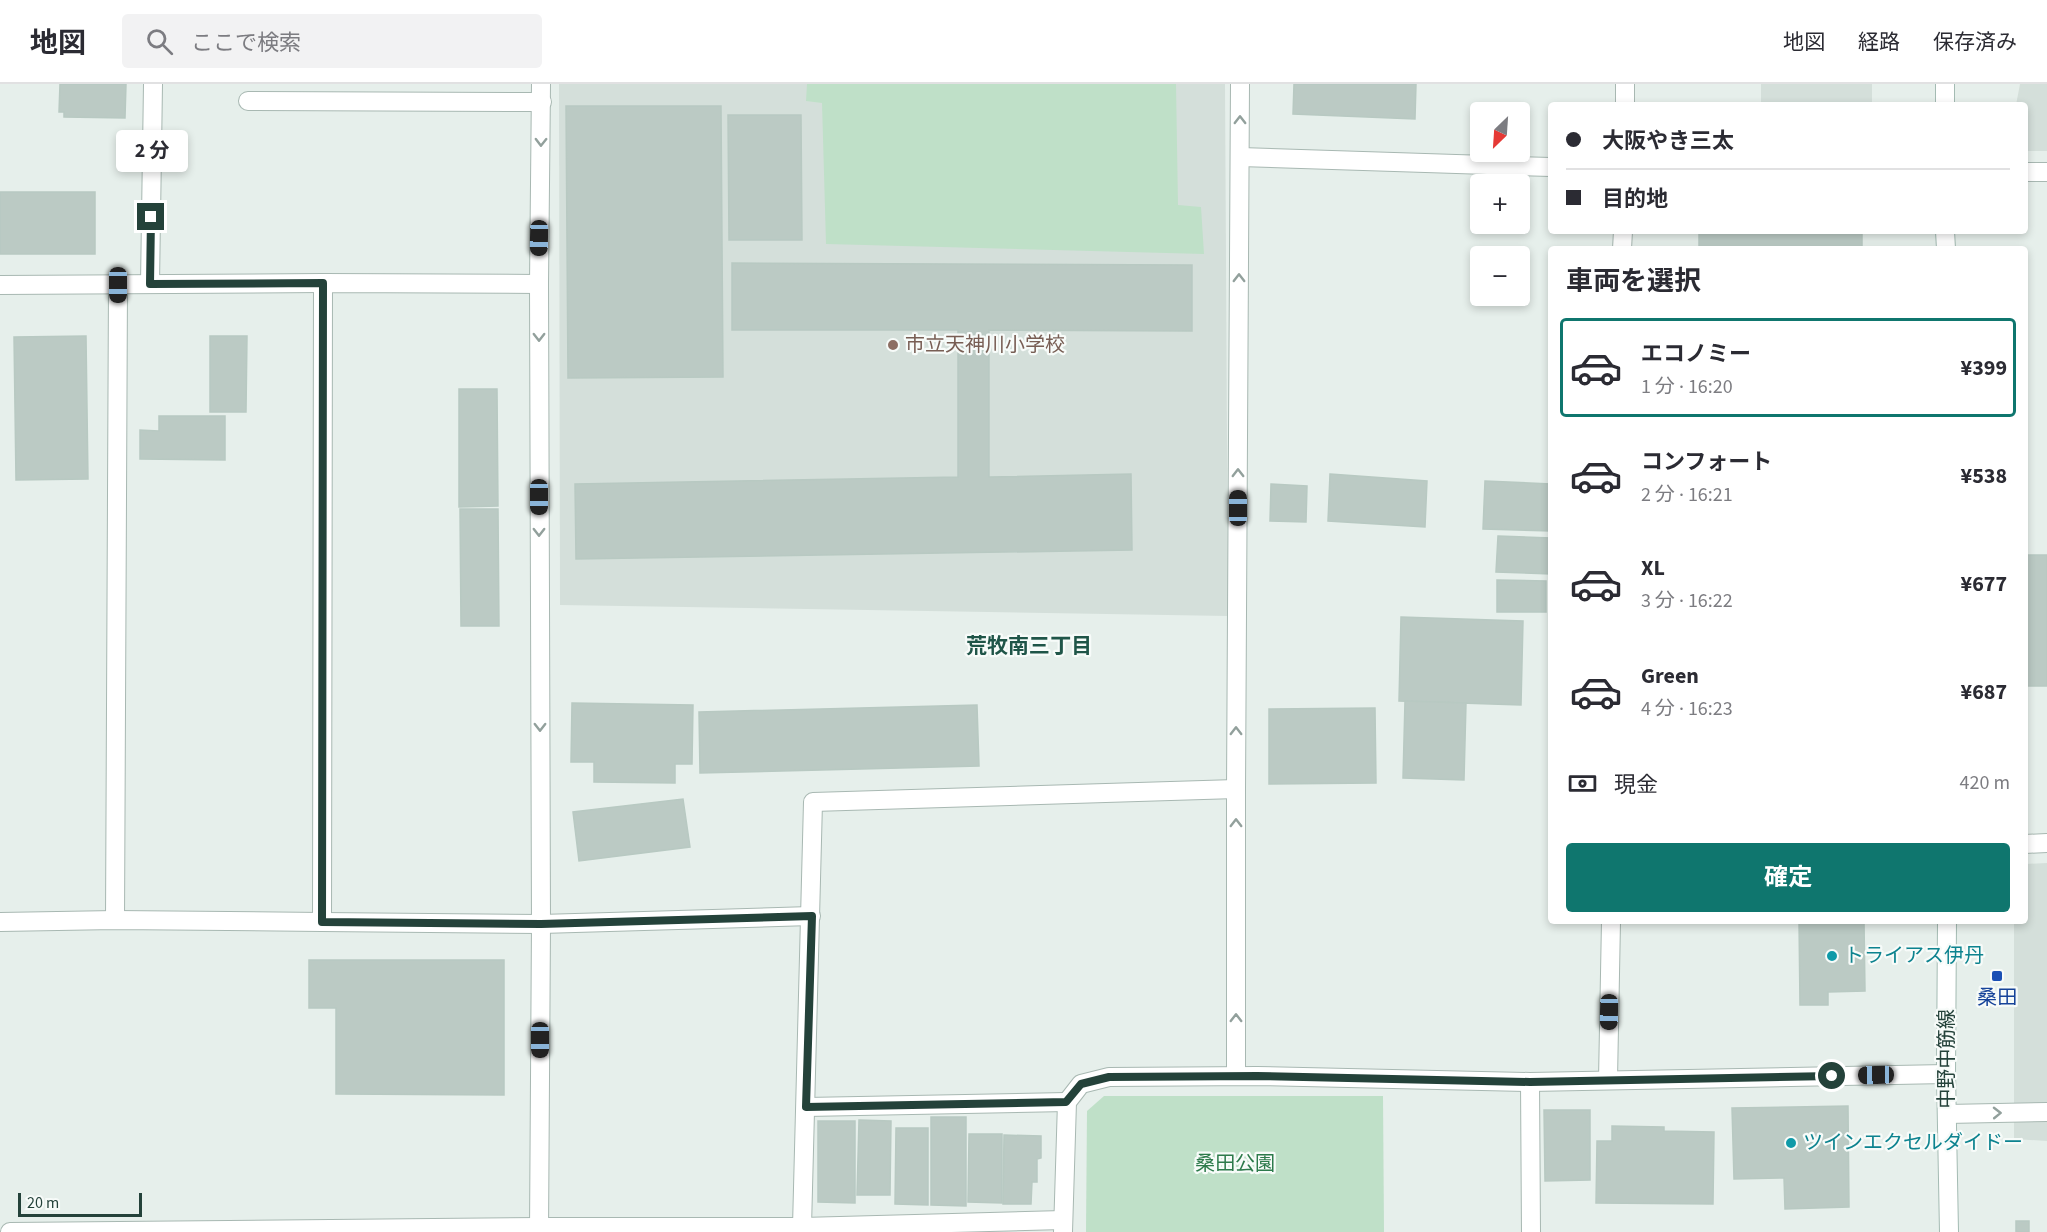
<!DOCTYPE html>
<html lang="ja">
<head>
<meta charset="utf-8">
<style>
	body { margin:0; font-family:"Source Sans 3","Noto Sans JP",sans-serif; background:#f2f2f3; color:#2b2b33; height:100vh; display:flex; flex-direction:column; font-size:22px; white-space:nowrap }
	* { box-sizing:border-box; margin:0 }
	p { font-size:20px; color:#7c7c81 }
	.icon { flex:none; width:33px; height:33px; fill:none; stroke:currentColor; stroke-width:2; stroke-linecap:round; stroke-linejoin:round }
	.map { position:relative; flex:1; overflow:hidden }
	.sheet { position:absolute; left:1548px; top:162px; width:480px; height:678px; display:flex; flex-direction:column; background:#fff; border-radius:6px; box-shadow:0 3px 9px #0003 }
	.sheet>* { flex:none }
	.hud { position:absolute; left:1548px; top:18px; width:480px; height:132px; border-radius:6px; box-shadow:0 3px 9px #0003; display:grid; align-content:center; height:132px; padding:0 18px; background:#fff }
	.needle { width:39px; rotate:205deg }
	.controls { position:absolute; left:1470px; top:18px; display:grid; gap:12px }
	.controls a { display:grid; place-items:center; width:60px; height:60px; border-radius:6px; background:#fff; box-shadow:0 3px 9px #0003; font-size:30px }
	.scale { position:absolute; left:18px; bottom:15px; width:124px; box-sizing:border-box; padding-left:6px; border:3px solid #24423a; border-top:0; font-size:16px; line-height:21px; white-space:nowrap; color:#24423a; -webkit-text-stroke:4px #f7fbf9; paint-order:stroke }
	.end { position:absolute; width:27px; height:27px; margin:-14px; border:8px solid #24423a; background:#fff; box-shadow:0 0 0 3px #fff }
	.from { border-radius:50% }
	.bubble { position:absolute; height:42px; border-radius:6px; background:#fff; box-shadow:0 3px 9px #0003; font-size:20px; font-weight:700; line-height:42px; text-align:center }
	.car { position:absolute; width:18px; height:36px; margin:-18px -9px; border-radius:8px; box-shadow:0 0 4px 2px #0007; background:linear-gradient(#222 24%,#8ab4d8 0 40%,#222 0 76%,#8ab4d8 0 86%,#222 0) }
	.hud b { display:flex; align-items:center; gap:21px; height:57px; font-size:22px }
	.hud b+b { border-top:2px solid #e1e1e2 }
	.hud i { width:15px; height:15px; background:#2b2b33 }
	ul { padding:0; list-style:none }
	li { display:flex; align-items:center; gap:18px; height:99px; margin:0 12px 9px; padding:0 6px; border:3px solid transparent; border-radius:6px }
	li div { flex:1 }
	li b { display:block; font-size:22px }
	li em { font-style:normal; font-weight:700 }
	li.selected { border-color:#0f766e }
	li>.icon { width:54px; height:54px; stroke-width:1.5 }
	h2 { padding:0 18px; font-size:27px; line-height:72px }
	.pay { display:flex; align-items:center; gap:15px; height:66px; padding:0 18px; font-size:22px }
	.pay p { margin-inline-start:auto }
	.action { display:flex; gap:12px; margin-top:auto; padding:12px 18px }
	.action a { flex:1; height:69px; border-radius:6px; background:#0f766e; color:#fff; font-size:24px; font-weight:700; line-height:69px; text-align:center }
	header { display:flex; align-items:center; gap:36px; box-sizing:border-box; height:84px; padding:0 30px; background:#fff; border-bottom:2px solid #e1e1e2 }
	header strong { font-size:28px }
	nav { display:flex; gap:33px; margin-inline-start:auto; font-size:21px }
	.search { width:420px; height:54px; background:#f2f2f3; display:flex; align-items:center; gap:15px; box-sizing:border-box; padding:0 21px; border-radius:6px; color:#7c7c81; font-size:22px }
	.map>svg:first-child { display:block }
	.built { fill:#d4dfda }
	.green { fill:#bfe0c8 }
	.building { fill:#bbcac4; stroke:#b8c9c2; stroke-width:1.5 }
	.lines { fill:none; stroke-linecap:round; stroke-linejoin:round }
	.lane-casing { stroke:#a8b8b2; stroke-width:20 }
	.street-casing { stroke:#a8b8b2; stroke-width:20 }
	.secondary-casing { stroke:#a4bbb3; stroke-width:20 }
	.lane { stroke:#fff; stroke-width:18 }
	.street { stroke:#fff; stroke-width:18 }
	.secondary { stroke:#fff; stroke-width:18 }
	.oneway { stroke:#92a09c }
	.route { stroke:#24423a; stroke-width:8 }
	.education-dot { fill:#8d6e63; stroke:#f7fbf9; stroke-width:2 }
	.culture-dot { fill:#0f9aa8; stroke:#f7fbf9; stroke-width:2 }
	.transit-dot { fill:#1a4fb4; stroke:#f7fbf9; stroke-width:2 }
	.labels { text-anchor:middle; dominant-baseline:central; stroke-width:4.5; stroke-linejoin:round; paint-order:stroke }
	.education-label { font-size:20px; fill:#785e54; stroke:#f7fbf9; text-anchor:start }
	.culture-label { font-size:20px; fill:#0d838f; stroke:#f7fbf9; text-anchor:start }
	.transit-label { font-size:20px; fill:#164399; stroke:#f7fbf9 }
	.street-label { font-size:20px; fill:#24423a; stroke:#f7fbf9 }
	.park-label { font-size:20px; fill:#2d7a4b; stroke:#f7fbf9 }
	.neighbourhood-label { font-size:21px; font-weight:bold; fill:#1f5548; stroke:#f7fbf9 }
</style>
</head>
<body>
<header>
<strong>地図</strong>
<div class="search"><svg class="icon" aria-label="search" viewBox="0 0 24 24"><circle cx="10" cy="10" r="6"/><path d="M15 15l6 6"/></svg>ここで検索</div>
<nav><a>地図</a><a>経路</a><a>保存済み</a></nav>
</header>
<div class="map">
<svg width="2047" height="1148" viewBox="0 0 2047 1148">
	<rect width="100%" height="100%" fill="#e6efeb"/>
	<!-- built -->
	<g class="built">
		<path d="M 559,0 L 1225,0 L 1228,532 L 560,521 Z"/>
		<rect x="1761" y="0" width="111" height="21"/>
		<path d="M 2020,0 L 2047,0 L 2047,67 L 2025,67 L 2025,21 L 2016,21 Z"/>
		<path d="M 2047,779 L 2047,1057 L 2014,1055 L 2014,837 L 2025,837 L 2025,780 Z"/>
	</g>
	<!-- green -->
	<g class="green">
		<path d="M 807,0 L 1176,0 L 1178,121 L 1201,123 L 1204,170 L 826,160 L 822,19 L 806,17 Z"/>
		<path d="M 1104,1012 L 1383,1012 L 1384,1148 L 1086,1148 L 1087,1027 Z"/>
	</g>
	<!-- building -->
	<g class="building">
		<path d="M 60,0 L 126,0 L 125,34 L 64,33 L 64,28 L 59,28 Z"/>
		<path d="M 1294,0 L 1416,0 L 1415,35 L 1293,30 Z"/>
		<path d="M 566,22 L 721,22 L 723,293 L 568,294 Z"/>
		<path d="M 728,31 L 801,31 L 802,156 L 729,156 Z"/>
		<rect x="0" y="108" width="95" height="62"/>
		<rect x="1699" y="147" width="163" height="18"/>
		<path d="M 732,179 L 1192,181 L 1192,247 L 989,246 L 989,393 L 1131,390 L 1132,466 L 576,475 L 575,400 L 958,393 L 958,246 L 732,246 Z"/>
		<path d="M 86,252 L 88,395 L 16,396 L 14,253 Z"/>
		<path d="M 210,252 L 247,252 L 246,328 L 210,328 Z"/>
		<path d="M 459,305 L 497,305 L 498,422 L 459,423 Z"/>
		<path d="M 159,332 L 225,332 L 225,376 L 140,375 L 140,346 L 159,347 Z"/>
		<path d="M 1330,390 L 1427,397 L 1425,443 L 1328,437 Z"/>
		<path d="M 1485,397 L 1551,400 L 1551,447 L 1483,445 Z"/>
		<path d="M 1271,400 L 1307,402 L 1306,438 L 1270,437 Z"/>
		<path d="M 460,425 L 498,425 L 499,542 L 461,542 Z"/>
		<path d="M 1498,452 L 1551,454 L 1551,490 L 1496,488 Z"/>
		<rect x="2025" y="471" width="22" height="131"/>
		<path d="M 1497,496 L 1546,497 L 1546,528 L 1497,528 Z"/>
		<path d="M 1401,533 L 1523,537 L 1521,621 L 1399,617 Z"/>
		<path d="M 1405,617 L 1466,619 L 1464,696 L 1403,694 Z"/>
		<path d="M 572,619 L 693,621 L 692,680 L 675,680 L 675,699 L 594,698 L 594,678 L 571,678 Z"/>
		<path d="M 977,621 L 979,682 L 700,689 L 699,628 Z"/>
		<path d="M 1375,624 L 1376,699 L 1269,700 L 1269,625 Z"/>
		<path d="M 683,715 L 690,763 L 579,777 L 573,728 Z"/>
		<path d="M 1799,837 L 1864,837 L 1865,907 L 1828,908 L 1828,921 L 1800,921 Z"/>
		<path d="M 309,876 L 504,876 L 504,1011 L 336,1010 L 336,924 L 309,924 Z"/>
		<path d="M 1848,1022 L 1849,1123 L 1785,1125 L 1784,1094 L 1734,1095 L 1732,1024 Z"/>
		<path d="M 1544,1026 L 1590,1026 L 1590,1096 L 1545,1097 Z"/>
		<path d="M 931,1033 L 966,1033 L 966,1122 L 931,1121 Z"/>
		<path d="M 859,1036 L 891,1037 L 890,1111 L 857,1111 Z"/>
		<path d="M 818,1037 L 855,1037 L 855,1119 L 818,1118 Z"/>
		<path d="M 1612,1042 L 1664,1043 L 1664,1047 L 1714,1048 L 1713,1120 L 1596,1119 L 1597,1057 L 1612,1057 Z"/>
		<path d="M 896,1044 L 928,1044 L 928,1121 L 895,1120 Z"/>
		<path d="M 969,1050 L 1002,1050 L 1002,1119 L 968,1118 Z"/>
		<path d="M 1004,1051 L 1041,1052 L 1041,1074 L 1037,1075 L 1037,1098 L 1032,1098 L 1031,1120 L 1003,1120 Z"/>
		<rect x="2016" y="1137" width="13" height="11"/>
	</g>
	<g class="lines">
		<!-- lane casing -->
		<g class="lane-casing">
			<g id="lane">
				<path d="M 248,17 L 542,18"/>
				<path d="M 1947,1030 L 2047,1028"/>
			</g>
		</g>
		<!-- street casing -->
		<g class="street-casing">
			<g id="street">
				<path d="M 1625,21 L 1625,0"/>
				<path d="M 1240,73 L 1551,83"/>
				<path d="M 2025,88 L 2047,88"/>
				<path d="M 1622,165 L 1623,147"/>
				<path d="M 150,200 L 153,0"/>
				<path d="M 0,201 L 323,199"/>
				<path d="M 2025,760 L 2047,759"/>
				<path d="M 115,836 L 118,201"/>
				<path d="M 0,838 L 115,836 L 322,838 L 323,199 L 539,200"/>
				<path d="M 322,838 L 541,840 L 811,832"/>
				<path d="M 1236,992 L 1236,705 L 1240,0"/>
				<path d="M 1608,996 L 1611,837"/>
				<path d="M 1530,998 L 1531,1148"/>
				<path d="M 806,1023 L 1067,1018"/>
				<path d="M 10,1148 L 539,1143 L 802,1143 L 813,718 L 1236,705"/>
				<path d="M 539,1148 L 541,840 L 539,200 L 541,0"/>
				<path d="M 802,1148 L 802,1143 L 1063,1136"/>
				<path d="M 1063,1148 L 1067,1018 L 1081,1000 L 1109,993 L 1257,992 L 1530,998 L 1946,990"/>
			</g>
		</g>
		<!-- secondary casing -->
		<g class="secondary-casing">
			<g id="secondary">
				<path d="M 1945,0 L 1945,21"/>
				<path d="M 1945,147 L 1946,165"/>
				<path d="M 1947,837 L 1946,990 L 1949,1148"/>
			</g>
		</g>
		<!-- lane -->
		<use href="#lane" class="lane"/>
		<!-- street -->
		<use href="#street" class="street"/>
		<!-- secondary -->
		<use href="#secondary" class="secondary"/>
	</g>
	<!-- one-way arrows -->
	<defs><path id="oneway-chevron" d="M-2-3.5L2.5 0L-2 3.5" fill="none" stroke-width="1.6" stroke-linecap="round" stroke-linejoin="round" transform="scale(1.5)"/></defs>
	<g class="oneway">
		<use href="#oneway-chevron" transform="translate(1240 36) rotate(-90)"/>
		<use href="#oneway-chevron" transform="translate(541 58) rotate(91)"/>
		<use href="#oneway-chevron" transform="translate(1239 194) rotate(-90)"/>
		<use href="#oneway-chevron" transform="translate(539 253) rotate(90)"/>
		<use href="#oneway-chevron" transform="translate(1238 389) rotate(-90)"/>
		<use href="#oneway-chevron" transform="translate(539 448) rotate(90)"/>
		<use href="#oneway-chevron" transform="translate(540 643) rotate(90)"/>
		<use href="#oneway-chevron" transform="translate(1236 647) rotate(-90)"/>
		<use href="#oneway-chevron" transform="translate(1236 739) rotate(-90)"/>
		<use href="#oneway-chevron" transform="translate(1236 934) rotate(-90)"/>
		<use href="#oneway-chevron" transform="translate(1997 1029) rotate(-1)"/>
	</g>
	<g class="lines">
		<!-- route -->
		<path class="route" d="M 151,133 L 150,200 L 323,199 L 322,838 L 541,840 L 812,832 L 806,1023 L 1066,1018 L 1081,1000 L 1109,993 L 1257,992 L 1530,998 L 1832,992"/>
	</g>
	<!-- markers -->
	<circle class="education-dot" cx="893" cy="261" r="6"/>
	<g class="culture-dot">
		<circle cx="1832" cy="872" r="6"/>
		<circle cx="1791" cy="1059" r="6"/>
	</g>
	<rect class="transit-dot" x="1991" y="886" width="12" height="12" rx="3"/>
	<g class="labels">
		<!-- education labels -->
		<g class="education-label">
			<text x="905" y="261">市立天神川小学校</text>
		</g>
		<!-- culture labels -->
		<g class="culture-label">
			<text x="1844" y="872">トライアス伊丹</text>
			<text x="1803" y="1059">ツインエクセルダイドー</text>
		</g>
		<!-- transit labels -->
		<g class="transit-label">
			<text x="1997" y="914">桑田</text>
		</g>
		<!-- street labels -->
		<g class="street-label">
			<text transform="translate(1947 975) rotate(-90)">中野中筋線</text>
		</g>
		<!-- park labels -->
		<g class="park-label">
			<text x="1235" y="1080">桑田公園</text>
		</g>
		<!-- neighbourhood labels -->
		<g class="neighbourhood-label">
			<text x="1029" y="562">荒牧南三丁目</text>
		</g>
	</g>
</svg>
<div class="controls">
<a><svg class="needle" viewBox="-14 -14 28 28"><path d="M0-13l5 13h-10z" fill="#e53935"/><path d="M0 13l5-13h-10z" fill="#7c7c81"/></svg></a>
<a>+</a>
<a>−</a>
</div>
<div class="scale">20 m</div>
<i class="end from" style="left:1832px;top:992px"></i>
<i class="end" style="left:151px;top:133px"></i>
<div class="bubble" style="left:116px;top:46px;width:72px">2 分</div>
<i class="car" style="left:539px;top:154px;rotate:181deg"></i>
<i class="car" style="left:118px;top:201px;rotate:180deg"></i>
<i class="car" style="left:539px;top:413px;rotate:180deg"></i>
<i class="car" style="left:1238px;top:424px;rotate:0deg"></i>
<i class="car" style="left:1609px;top:928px;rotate:181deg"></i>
<i class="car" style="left:540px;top:956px;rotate:180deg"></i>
<i class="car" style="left:1876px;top:991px;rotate:269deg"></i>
<div class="hud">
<b><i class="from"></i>大阪やき三太</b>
<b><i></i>目的地</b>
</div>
<section class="sheet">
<h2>車両を選択</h2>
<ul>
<li class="selected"><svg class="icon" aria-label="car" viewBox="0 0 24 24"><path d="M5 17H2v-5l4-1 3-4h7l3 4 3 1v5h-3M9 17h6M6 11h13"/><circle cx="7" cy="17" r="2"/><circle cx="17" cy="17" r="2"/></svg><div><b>エコノミー</b><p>1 分 · 16:20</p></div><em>¥399</em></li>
<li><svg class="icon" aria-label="car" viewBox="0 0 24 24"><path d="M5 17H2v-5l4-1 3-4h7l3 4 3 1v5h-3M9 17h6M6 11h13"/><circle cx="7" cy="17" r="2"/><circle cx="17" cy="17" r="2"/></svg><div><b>コンフォート</b><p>2 分 · 16:21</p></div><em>¥538</em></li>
<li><svg class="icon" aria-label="car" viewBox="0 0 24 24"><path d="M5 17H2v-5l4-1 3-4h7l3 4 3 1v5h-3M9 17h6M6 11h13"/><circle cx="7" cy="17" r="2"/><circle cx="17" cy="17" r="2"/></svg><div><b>XL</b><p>3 分 · 16:22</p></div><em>¥677</em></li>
<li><svg class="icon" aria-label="car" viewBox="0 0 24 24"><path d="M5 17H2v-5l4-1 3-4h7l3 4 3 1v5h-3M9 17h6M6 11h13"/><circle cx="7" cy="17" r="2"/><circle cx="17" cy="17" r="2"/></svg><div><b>Green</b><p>4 分 · 16:23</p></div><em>¥687</em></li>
</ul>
<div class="pay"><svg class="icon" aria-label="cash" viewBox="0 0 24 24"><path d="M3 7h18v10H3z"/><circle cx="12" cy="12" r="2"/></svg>現金<p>420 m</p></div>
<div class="action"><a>確定</a></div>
</section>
</div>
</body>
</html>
